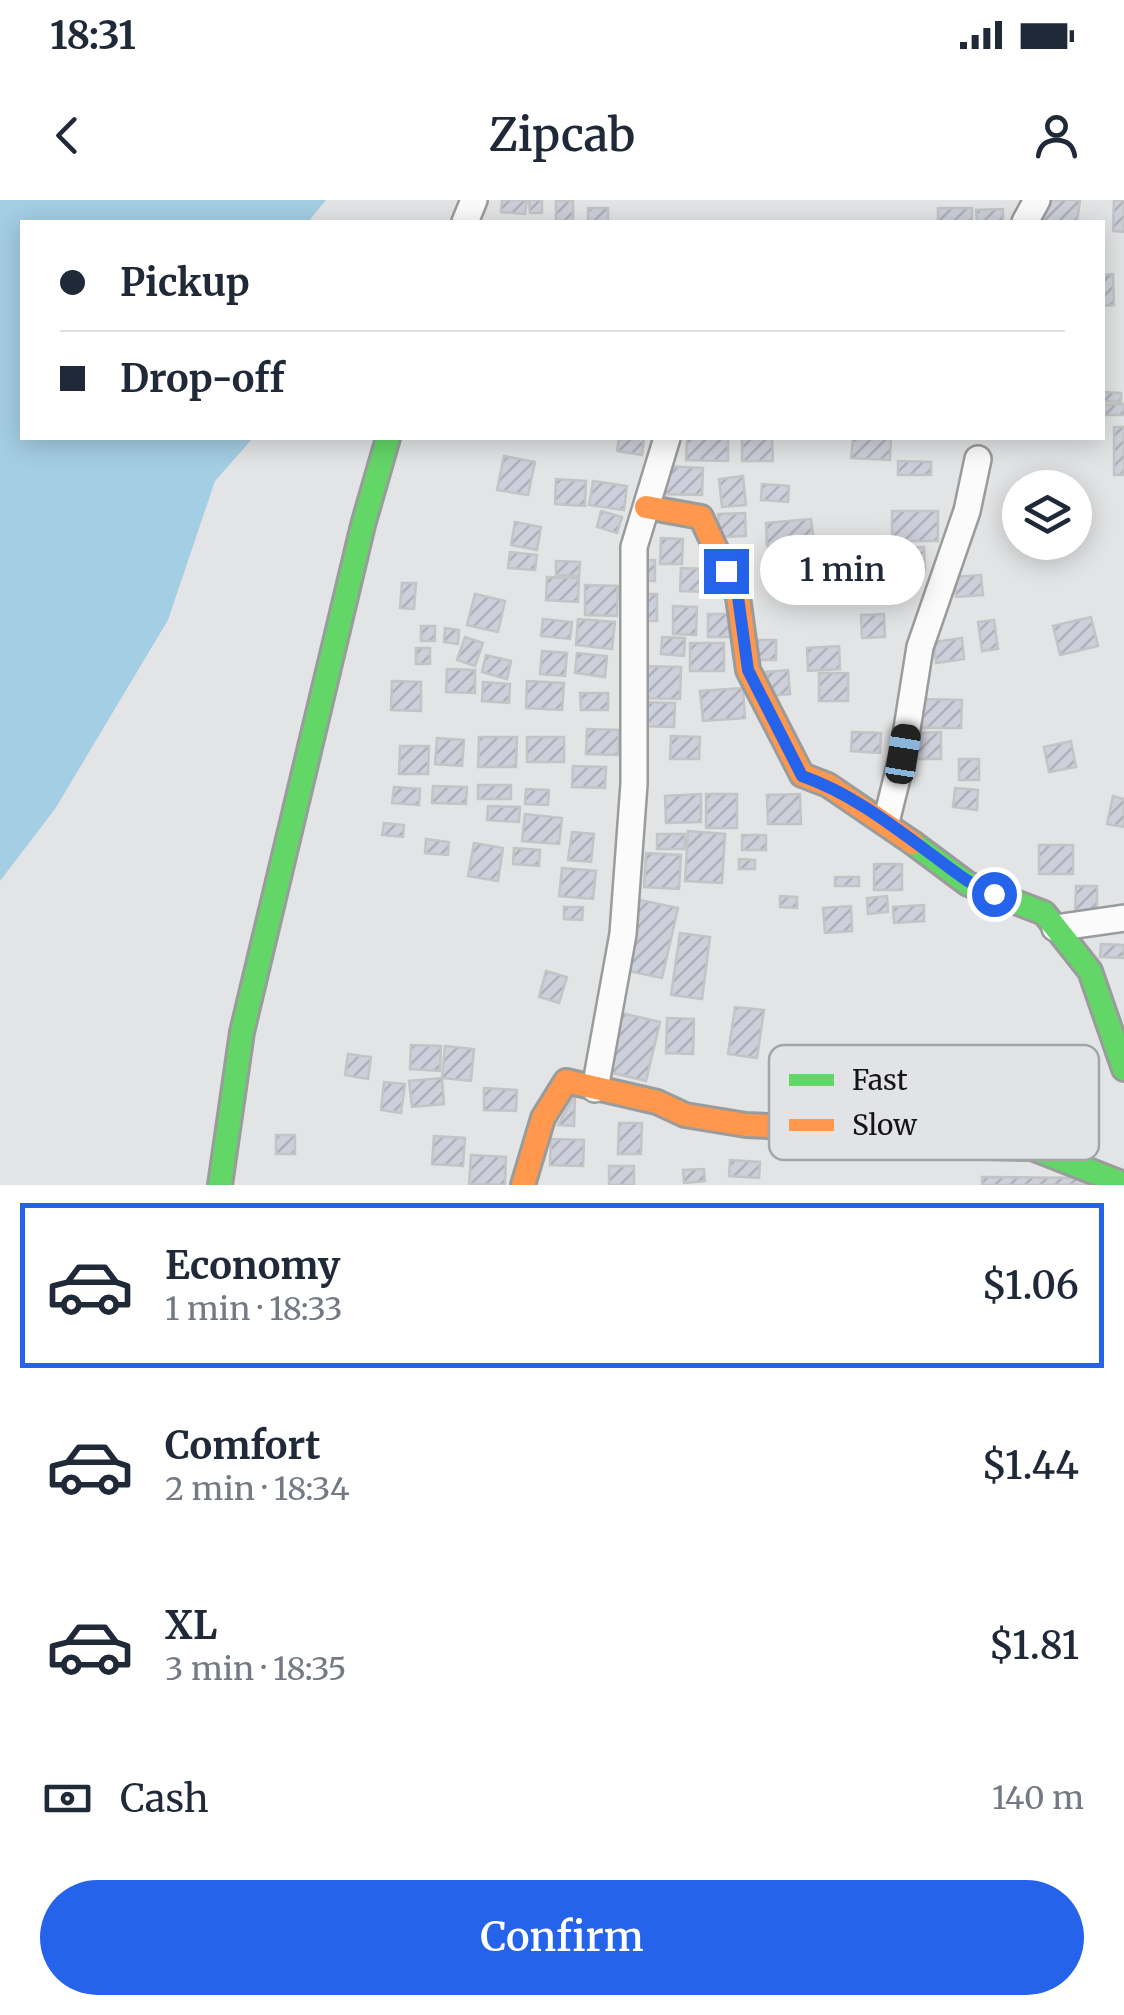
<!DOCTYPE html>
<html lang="en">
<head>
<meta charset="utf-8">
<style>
	body { margin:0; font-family:Merriweather,serif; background:#f2f2f3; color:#1f2937; height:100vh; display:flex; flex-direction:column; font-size:38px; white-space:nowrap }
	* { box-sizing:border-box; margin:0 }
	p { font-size:32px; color:#747a83 }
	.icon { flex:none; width:55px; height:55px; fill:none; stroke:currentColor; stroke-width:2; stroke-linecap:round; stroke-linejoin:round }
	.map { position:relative; height:985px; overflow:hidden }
	.side { display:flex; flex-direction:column; background:#fff; flex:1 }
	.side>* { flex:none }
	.top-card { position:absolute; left:20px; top:20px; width:1085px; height:220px; border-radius:0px; box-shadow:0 5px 25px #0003; display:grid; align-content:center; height:220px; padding:0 40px; background:#fff }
	.tools { position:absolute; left:1002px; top:270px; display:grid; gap:20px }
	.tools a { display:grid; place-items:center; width:90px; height:90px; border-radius:50%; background:#fff; box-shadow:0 5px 25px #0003; font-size:50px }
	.end { position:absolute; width:45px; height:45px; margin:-22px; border:12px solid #2563eb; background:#fff; box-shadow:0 0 0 5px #fff }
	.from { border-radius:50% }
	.bubble { position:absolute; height:70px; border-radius:35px; background:#fff; box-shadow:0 5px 25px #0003; font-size:32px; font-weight:600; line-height:70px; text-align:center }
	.car { position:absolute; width:30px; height:60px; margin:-30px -15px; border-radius:12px; box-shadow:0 0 8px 2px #0007; background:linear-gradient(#222 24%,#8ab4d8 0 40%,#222 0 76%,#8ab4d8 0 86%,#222 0) }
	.top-card b { display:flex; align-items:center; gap:35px; height:95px; font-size:38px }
	.top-card b+b { border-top:2px solid #e0e1e3 }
	.top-card i { width:25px; height:25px; background:#1f2937 }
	ul { padding:18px 0 0; list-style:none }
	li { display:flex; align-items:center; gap:30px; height:165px; margin:0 20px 15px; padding:0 20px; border:5px solid transparent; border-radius:0px }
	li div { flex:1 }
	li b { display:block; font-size:38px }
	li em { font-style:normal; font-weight:600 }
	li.active { border-color:#2563eb }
	li>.icon { width:90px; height:90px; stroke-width:1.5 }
	.pay { display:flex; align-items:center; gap:25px; height:110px; padding:0 40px; font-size:38px }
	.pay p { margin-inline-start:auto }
	.cta { display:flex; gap:20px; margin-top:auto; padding:20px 40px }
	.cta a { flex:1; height:115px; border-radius:60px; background:#2563eb; color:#fff; font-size:40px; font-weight:600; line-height:115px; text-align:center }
	.status { display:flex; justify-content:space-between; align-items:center; height:70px; padding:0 50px; background:#fff; direction:ltr }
	.status svg { height:28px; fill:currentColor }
	header { display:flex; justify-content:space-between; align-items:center; height:130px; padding:0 40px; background:#fff; font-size:45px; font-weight:600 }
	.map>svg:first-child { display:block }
	.water { fill:#a4cee4 }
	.building { fill:url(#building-hatch); stroke:#c3c4c5; stroke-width:2.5 }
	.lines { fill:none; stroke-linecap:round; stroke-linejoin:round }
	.street-casing { stroke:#9a9b9b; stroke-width:30 }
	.fast-casing { stroke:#9a9b9b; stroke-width:28 }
	.slow-casing { stroke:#9a9b9b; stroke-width:28 }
	.street { stroke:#fbfbfb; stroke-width:25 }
	.fast { stroke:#63d668; stroke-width:22 }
	.slow { stroke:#ff974d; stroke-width:22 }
	.route { stroke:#2563eb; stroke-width:12 }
	.key { fill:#e2e3e6; stroke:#a4a5a8; stroke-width:2.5 }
	.key-label { font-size:28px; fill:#151516 }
</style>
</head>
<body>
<div class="status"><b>18:31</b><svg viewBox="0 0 49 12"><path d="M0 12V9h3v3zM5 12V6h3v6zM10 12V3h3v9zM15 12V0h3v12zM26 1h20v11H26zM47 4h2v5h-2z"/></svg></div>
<header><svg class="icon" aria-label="back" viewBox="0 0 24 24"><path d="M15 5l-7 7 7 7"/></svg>Zipcab<svg class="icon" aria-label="person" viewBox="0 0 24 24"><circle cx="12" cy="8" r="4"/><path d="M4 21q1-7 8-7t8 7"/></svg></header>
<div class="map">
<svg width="1124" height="985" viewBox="0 0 1124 985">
	<defs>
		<pattern id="building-hatch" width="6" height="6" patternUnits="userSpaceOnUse" patternTransform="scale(2.5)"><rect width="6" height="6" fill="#cdcfda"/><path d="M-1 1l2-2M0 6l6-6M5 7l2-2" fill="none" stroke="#afb1ba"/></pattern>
	</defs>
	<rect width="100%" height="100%" fill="#e3e4e5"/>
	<!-- water -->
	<path class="water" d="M 0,0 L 326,0 L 308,22 L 22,22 L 22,238 L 253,238 L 215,281 L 168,420 L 55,609 L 0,681 Z"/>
	<!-- building -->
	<g class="building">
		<path d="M 502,0 L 527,0 L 525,14 L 501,12 Z"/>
		<path d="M 529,0 L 542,0 L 542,13 L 530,13 Z"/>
		<path d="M 1044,0 L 1080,0 L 1077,22 L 1041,22 Z"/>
		<path d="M 1114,0 L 1124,0 L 1124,32 L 1113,31 Z"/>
		<rect x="556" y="1" width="17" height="20"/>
		<rect x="588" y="8" width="20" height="14"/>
		<rect x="938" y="8" width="34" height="14"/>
		<path d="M 1003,9 L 1003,22 L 977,22 L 976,10 Z"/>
		<path d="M 1113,74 L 1114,105 L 1102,106 L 1102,75 Z"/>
		<path d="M 1102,192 L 1121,193 L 1121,202 L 1102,201 Z"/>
		<path d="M 1124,204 L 1124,215 L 1102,215 L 1102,205 Z"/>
		<rect x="1114" y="227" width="10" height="48"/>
		<path d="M 619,238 L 644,238 L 642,255 L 617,251 Z"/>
		<path d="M 687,238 L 728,238 L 728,261 L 686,260 Z"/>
		<path d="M 742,238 L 772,238 L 773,261 L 742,261 Z"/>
		<path d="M 853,238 L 891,238 L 890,260 L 851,258 Z"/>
		<path d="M 504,256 L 535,262 L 528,295 L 497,290 Z"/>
		<path d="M 898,261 L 931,262 L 931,275 L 898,275 Z"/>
		<path d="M 663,266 L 703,268 L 702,295 L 661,294 Z"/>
		<path d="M 743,276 L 746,305 L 722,307 L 719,279 Z"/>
		<path d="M 556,279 L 586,281 L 585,306 L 555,304 Z"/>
		<path d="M 593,281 L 627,286 L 624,310 L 589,305 Z"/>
		<path d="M 762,284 L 789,286 L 788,302 L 761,300 Z"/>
		<path d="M 601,311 L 622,317 L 617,333 L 597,327 Z"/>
		<rect x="892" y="311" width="46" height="30"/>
		<path d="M 745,313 L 746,336 L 720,337 L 718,314 Z"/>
		<path d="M 811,319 L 814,343 L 767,346 L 766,323 Z"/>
		<path d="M 515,322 L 541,327 L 537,350 L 511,345 Z"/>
		<path d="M 661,338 L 683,339 L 682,364 L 660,364 Z"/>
		<path d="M 851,342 L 852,363 L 821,365 L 820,344 Z"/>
		<path d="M 924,347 L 925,370 L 888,371 L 887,348 Z"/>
		<path d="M 510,352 L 537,355 L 535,370 L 508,368 Z"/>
		<rect x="636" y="360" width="19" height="21"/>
		<path d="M 556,361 L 580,362 L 579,376 L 556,375 Z"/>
		<path d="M 681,368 L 710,369 L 709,392 L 680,391 Z"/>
		<path d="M 981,375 L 983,395 L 956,397 L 954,377 Z"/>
		<path d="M 547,377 L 579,378 L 578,402 L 546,400 Z"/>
		<path d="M 402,383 L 416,383 L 414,409 L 400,408 Z"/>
		<path d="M 585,385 L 618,386 L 617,416 L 585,415 Z"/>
		<path d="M 475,394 L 505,401 L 498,432 L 467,425 Z"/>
		<rect x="636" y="394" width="21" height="27"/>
		<path d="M 673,406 L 697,407 L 696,435 L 673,434 Z"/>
		<rect x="708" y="414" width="23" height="23"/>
		<path d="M 884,414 L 885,437 L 862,438 L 861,415 Z"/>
		<path d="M 1091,417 L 1098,446 L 1060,455 L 1053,426 Z"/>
		<path d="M 543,419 L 572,422 L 570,439 L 541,436 Z"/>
		<path d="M 578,419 L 615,422 L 612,449 L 576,445 Z"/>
		<path d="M 994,420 L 998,449 L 982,451 L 978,422 Z"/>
		<rect x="421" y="426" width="14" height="15"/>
		<path d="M 445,428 L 459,430 L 458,444 L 444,442 Z"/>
		<path d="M 465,437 L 483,443 L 475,466 L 457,460 Z"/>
		<path d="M 662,437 L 685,438 L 684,456 L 661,454 Z"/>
		<path d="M 962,438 L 964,459 L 936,463 L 934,442 Z"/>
		<path d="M 755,440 L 776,440 L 776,460 L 756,460 Z"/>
		<rect x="690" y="443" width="34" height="28"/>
		<path d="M 839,446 L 840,469 L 808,471 L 807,448 Z"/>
		<rect x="416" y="448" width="14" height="16"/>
		<path d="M 542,451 L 567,453 L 565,476 L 540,474 Z"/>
		<path d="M 577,453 L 607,456 L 605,477 L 575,473 Z"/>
		<path d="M 486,455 L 511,461 L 507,479 L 482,472 Z"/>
		<path d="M 638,466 L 681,467 L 680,499 L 638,498 Z"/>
		<path d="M 447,469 L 475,470 L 475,493 L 446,492 Z"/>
		<path d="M 788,470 L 790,494 L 769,496 L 766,472 Z"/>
		<rect x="819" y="473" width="29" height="28"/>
		<path d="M 392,481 L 421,482 L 421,511 L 391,510 Z"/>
		<path d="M 527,481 L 564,483 L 562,510 L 526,508 Z"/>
		<path d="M 483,482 L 510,484 L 509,503 L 482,501 Z"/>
		<path d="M 743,488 L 745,518 L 703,521 L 700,491 Z"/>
		<path d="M 580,493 L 608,493 L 608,510 L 581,510 Z"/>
		<path d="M 919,499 L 962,500 L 961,528 L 919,528 Z"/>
		<path d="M 639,502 L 675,503 L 674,527 L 638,526 Z"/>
		<path d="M 587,529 L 619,530 L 618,555 L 586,554 Z"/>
		<path d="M 852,532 L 881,533 L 880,553 L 851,551 Z"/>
		<path d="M 941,532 L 941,559 L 914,559 L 914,533 Z"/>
		<path d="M 671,536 L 700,537 L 699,559 L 670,559 Z"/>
		<path d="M 479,537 L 517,537 L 516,567 L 478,567 Z"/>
		<rect x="527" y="537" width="37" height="25"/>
		<path d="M 437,538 L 464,540 L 462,566 L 435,564 Z"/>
		<path d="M 1071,541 L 1076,567 L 1049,572 L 1044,547 Z"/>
		<path d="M 400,546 L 429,546 L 428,574 L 399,574 Z"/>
		<rect x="959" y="559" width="20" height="21"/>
		<path d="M 573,566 L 606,567 L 605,588 L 572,587 Z"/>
		<rect x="478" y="585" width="33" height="14"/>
		<path d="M 433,586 L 467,587 L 466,604 L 432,603 Z"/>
		<path d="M 394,587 L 420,589 L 419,605 L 392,603 Z"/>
		<path d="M 955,588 L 978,590 L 977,610 L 953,607 Z"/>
		<path d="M 526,589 L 549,590 L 548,605 L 525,604 Z"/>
		<path d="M 701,594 L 701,622 L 666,623 L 665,596 Z"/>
		<rect x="706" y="594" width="31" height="34"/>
		<path d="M 800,594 L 801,624 L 768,624 L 767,595 Z"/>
		<path d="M 1113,596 L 1124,599 L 1124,627 L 1107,624 Z"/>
		<path d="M 488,606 L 520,607 L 519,622 L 487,620 Z"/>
		<path d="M 525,614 L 562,618 L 559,644 L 522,641 Z"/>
		<path d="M 384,623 L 404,625 L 403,637 L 382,635 Z"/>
		<path d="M 688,631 L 725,634 L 722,683 L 685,681 Z"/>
		<path d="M 572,632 L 594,634 L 591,662 L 568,660 Z"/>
		<rect x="657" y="634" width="28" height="15"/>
		<rect x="742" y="635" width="24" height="15"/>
		<path d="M 426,639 L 449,642 L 448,655 L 425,653 Z"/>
		<path d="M 474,643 L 503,648 L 498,681 L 468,676 Z"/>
		<rect x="1039" y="645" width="34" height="29"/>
		<path d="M 514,648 L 540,650 L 539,666 L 513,664 Z"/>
		<path d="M 646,653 L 681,655 L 679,689 L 644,687 Z"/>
		<path d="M 739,659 L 755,660 L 755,669 L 739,669 Z"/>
		<rect x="874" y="664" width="28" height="26"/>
		<path d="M 562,668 L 596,671 L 593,699 L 559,696 Z"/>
		<rect x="835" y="677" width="24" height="9"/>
		<path d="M 1076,686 L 1097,686 L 1097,714 L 1075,714 Z"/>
		<path d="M 780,696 L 797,697 L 797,708 L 780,707 Z"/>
		<path d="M 887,696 L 888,712 L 868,714 L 867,698 Z"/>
		<path d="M 635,699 L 678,708 L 662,778 L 619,769 Z"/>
		<path d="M 924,705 L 924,721 L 894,723 L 893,707 Z"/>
		<path d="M 851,706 L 852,731 L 825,733 L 823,708 Z"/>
		<path d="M 564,707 L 583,707 L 582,720 L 564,719 Z"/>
		<path d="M 680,733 L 710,737 L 702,799 L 671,795 Z"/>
		<path d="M 1101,744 L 1124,745 L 1124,758 L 1100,757 Z"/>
		<path d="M 546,771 L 567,777 L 559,803 L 539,797 Z"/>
		<path d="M 735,807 L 764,810 L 757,858 L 728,854 Z"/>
		<path d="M 613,811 L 660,822 L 646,881 L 600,870 Z"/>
		<path d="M 667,818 L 694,819 L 693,854 L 666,853 Z"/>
		<path d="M 411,845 L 441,846 L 440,871 L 410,869 Z"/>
		<path d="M 445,846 L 474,849 L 471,881 L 442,878 Z"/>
		<path d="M 348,854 L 371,857 L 368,879 L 345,875 Z"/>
		<path d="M 442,878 L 444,904 L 412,907 L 409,881 Z"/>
		<path d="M 384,882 L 405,884 L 401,913 L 381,910 Z"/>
		<path d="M 484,888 L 517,890 L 516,911 L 484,910 Z"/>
		<path d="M 575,895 L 574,926 L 558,925 Z"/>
		<path d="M 619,923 L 642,923 L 641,954 L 618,954 Z"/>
		<rect x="276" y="935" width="19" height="19"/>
		<path d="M 434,936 L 465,938 L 463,966 L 432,964 Z"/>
		<path d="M 551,939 L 584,940 L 583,966 L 550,965 Z"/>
		<path d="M 471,955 L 506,957 L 505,985 L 469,984 Z"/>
		<path d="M 730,960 L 760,962 L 759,978 L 729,976 Z"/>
		<rect x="609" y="966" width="25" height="19"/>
		<path d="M 704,969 L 705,981 L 684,983 L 683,970 Z"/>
		<path d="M 982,977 L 1086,978 L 1086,985 L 982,985 Z"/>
	</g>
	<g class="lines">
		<!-- street casing -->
		<g class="street-casing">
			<g id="street">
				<path d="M 465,22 L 474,0"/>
				<path d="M 1025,22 L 1037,0"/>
				<path d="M 886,622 L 903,554 L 920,447 L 967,311 L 978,259"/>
				<path d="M 1055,728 L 1124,718"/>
				<path d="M 595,889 L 623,734 L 634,584 L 634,347 L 667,238"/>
			</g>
		</g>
		<!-- fast casing -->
		<g class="fast-casing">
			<g id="fast">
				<path d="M 913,643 L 968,684 L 1044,713 L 1090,771 L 1124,869"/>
				<path d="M 945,946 L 1032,948 L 1124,984"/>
				<path d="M 220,985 L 242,832 L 363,325 L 388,238"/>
			</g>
		</g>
		<!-- slow casing -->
		<g class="slow-casing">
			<g id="slow">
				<path d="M 646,307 L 701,317 L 738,397 L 748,470 L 802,575 L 828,585 L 913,643"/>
				<path d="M 523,985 L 543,918 L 566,881 L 657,902 L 685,915 L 746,925 L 810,928 L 916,945 L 945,946"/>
			</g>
		</g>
		<!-- street -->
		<use href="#street" class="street"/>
		<!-- fast -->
		<use href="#fast" class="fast"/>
		<!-- slow -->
		<use href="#slow" class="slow"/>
	</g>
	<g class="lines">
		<!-- route -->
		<path class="route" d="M 726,371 L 738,397 L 748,470 L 802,576 C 851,593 893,626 935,657 C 955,672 970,685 994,694"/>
	</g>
	<!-- legend -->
	<rect x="769" y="845" width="330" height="115" rx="15" class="key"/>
	<rect x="789" y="874" width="45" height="12" fill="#63d668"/>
	<rect x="789" y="919" width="45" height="12" fill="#ff974d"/>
	<g class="key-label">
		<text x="852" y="890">Fast</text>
		<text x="852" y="935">Slow</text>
	</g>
</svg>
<div class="tools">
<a><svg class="icon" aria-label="layers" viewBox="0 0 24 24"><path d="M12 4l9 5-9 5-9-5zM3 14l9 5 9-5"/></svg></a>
</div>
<i class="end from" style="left:994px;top:694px"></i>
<i class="end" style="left:726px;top:371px"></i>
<div class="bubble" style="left:760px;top:335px;width:165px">1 min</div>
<i class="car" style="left:903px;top:554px;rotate:9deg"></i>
<div class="top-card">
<b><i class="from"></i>Pickup</b>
<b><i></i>Drop-off</b>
</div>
</div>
<section class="side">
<ul>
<li class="active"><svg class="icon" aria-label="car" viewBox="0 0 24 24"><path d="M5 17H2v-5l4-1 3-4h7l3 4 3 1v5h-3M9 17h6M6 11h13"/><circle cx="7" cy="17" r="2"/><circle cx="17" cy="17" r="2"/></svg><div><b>Economy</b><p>1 min · 18:33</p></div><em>$1.06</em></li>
<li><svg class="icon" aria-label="car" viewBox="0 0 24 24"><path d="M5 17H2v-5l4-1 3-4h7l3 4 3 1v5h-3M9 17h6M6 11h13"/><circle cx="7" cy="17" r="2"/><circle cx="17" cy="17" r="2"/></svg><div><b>Comfort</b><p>2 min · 18:34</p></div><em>$1.44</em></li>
<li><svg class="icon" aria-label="car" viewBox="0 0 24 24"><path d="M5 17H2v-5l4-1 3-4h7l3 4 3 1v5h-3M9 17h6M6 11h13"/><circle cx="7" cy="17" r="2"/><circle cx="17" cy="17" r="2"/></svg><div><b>XL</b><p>3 min · 18:35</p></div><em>$1.81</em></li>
</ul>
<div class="pay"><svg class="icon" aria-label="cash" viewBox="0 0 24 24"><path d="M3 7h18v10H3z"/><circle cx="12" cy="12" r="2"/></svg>Cash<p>140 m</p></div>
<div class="cta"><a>Confirm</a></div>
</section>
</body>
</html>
